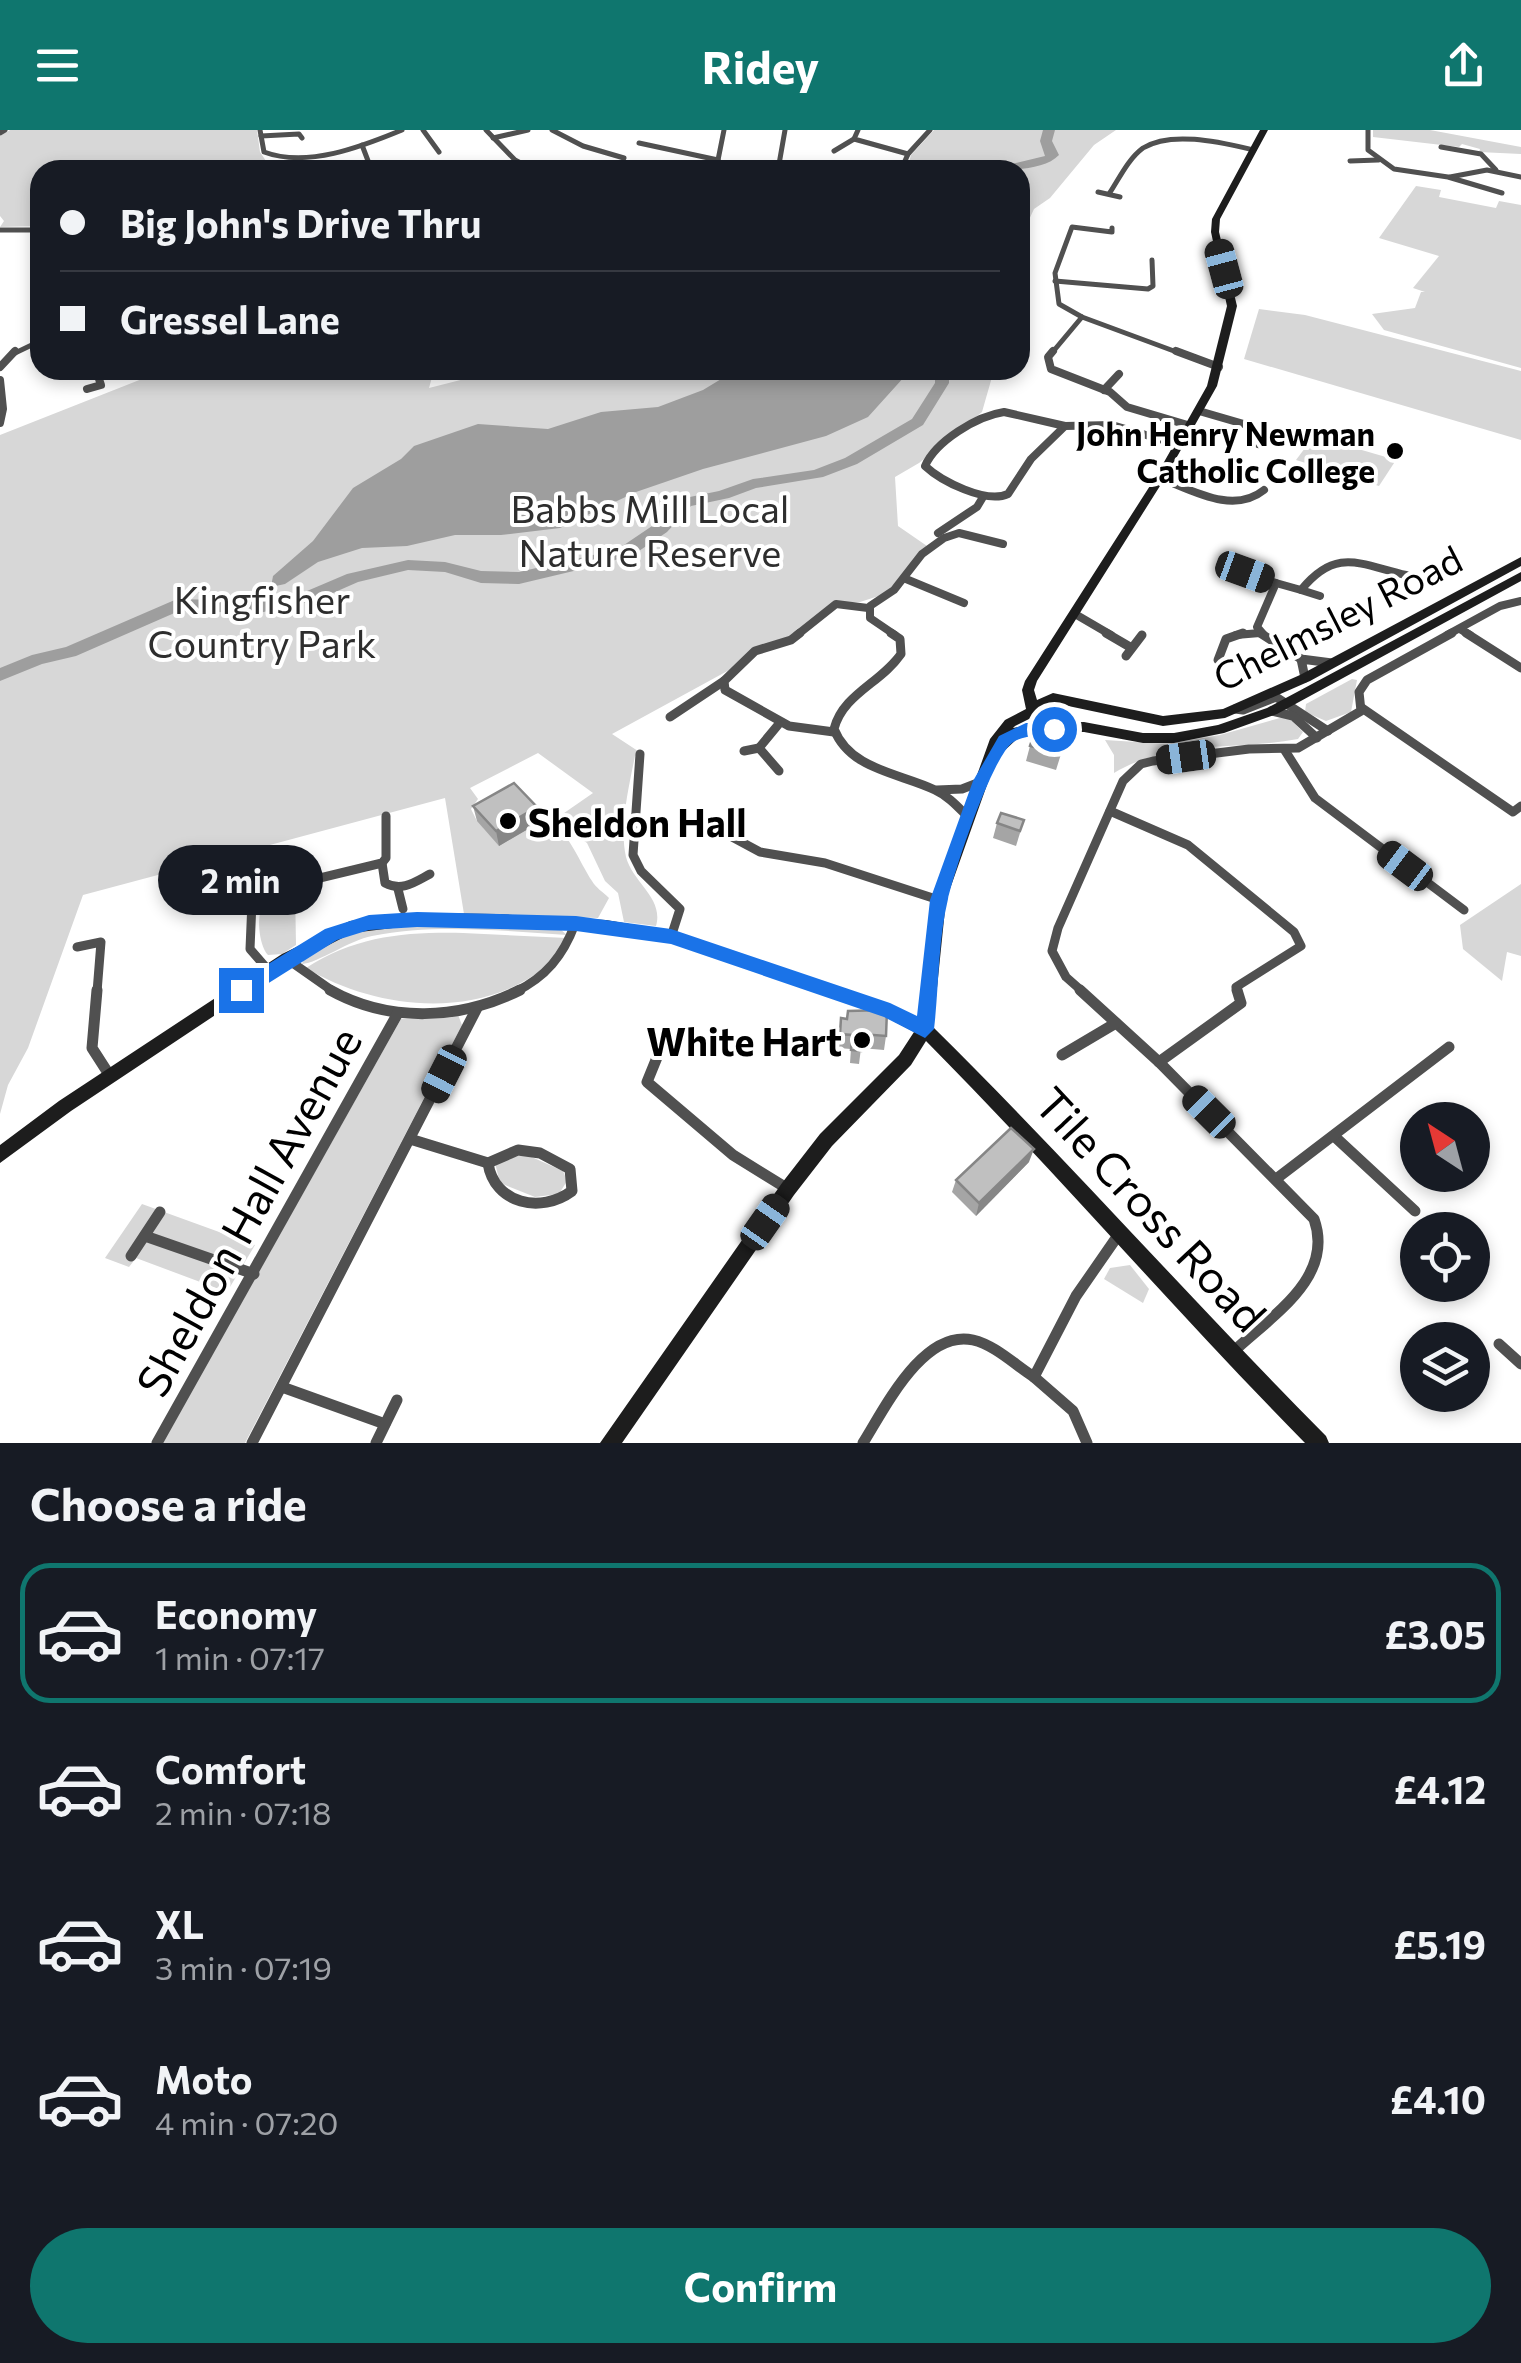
<!DOCTYPE html>
<html lang="en">
<head>
<meta charset="utf-8">
<style>
	body { margin:0; font-family:Commissioner,sans-serif; background:#242831; color:#f1f3f6; height:100vh; display:flex; flex-direction:column; font-size:38px; white-space:nowrap }
	* { box-sizing:border-box; margin:0 }
	p { font-size:32px; color:#9ea1a6 }
	.icon { flex:none; width:55px; height:55px; fill:none; stroke:currentColor; stroke-width:2; stroke-linecap:round; stroke-linejoin:round }
	.map { position:relative; height:1313px; overflow:hidden }
	.details { display:flex; flex-direction:column; background:#171b24; flex:1 }
	.details>* { flex:none }
	.guide { position:absolute; left:30px; top:30px; width:1000px; height:220px; border-radius:30px; box-shadow:0 5px 15px #0003; display:grid; align-content:center; height:220px; padding:0 30px; background:#171b24 }
	.needle { width:65px; rotate:324deg }
	.buttons { position:absolute; left:1400px; top:972px; display:grid; gap:20px }
	.buttons a { display:grid; place-items:center; width:90px; height:90px; border-radius:50%; background:#171b24; box-shadow:0 5px 15px #0003; font-size:50px }
	.end { position:absolute; width:45px; height:45px; margin:-22px; border:12px solid #1a73e8; background:#fff; box-shadow:0 0 0 5px #fff }
	.from { border-radius:50% }
	.bubble { position:absolute; height:70px; border-radius:35px; background:#171b24; box-shadow:0 5px 15px #0003; font-size:32px; font-weight:700; line-height:70px; text-align:center }
	.car { position:absolute; width:30px; height:60px; margin:-30px -15px; border-radius:12px; box-shadow:0 0 8px 2px #0007; background:linear-gradient(#222 24%,#8ab4d8 0 40%,#222 0 76%,#8ab4d8 0 86%,#222 0) }
	.guide b { display:flex; align-items:center; gap:35px; height:95px; font-size:38px }
	.guide b+b { border-top:2px solid #363941 }
	.guide i { width:25px; height:25px; background:#f1f3f6 }
	ul { padding:0; list-style:none }
	li { display:flex; align-items:center; gap:30px; height:140px; margin:0 20px 15px; padding:0 10px; border:5px solid transparent; border-radius:30px }
	li div { flex:1 }
	li b { display:block; font-size:38px }
	li em { font-style:normal; font-weight:700 }
	li.active { border-color:#0f766e }
	li>.icon { width:90px; height:90px; stroke-width:1.5 }
	h2 { padding:0 30px; font-size:45px; line-height:120px }
	.cta { display:flex; gap:20px; margin-top:auto; padding:20px 30px }
	.cta a { flex:1; height:115px; border-radius:60px; background:#0f766e; color:#fff; font-size:40px; font-weight:700; line-height:115px; text-align:center }
	header { display:flex; justify-content:space-between; align-items:center; height:130px; padding:0 30px; background:#0f766e; color:#fff; font-size:45px; font-weight:700 }
	.map>svg:first-child { display:block }
	.green { fill:#d7d7d7 }
	.water { fill:#9e9e9e }
	.lines { fill:none; stroke-linecap:round; stroke-linejoin:round }
	.river { fill:#9e9e9e; fill-rule:evenodd }
	.street-far3 { stroke:#505050; stroke-width:5 }
	.street-far2 { stroke:#505050; stroke-width:8 }
	.street-far1 { stroke:#505050; stroke-width:9 }
	.street { stroke:#505050; stroke-width:11 }
	.secondary { fill:#1d1d1d; fill-rule:evenodd }
	.wall { fill:#a5a5a5 }
	.shaded-wall { fill:#868686 }
	.building { fill:#c0c0c0; stroke:#868686; stroke-width:2.5 }
	.route { fill:#1a73e8 }
	.poi-dot { fill:#000; stroke:#fff; stroke-width:4 }
	.labels { text-anchor:middle; dominant-baseline:central; stroke-width:8; stroke-linejoin:round; paint-order:stroke }
	.far-poi-label { font-size:32px; font-weight:bold; fill:#000; stroke:#fff; text-anchor:end }
	.park-label { font-size:38px; fill:#2e2e2e; stroke:#fff }
	.street-label { font-size:38px; fill:#000; stroke:#fff }
	.poi-label { font-size:38px; font-weight:bold; fill:#000; stroke:#fff; text-anchor:start }
	.near-street-label { font-size:45px; fill:#000; stroke:#fff }
</style>
</head>
<body>
<header><svg class="icon" aria-label="menu" viewBox="0 0 24 24"><path d="M4 6h16M4 12h16M4 18h16"/></svg>Ridey<svg class="icon" aria-label="share" viewBox="0 0 24 24"><path d="M12 15V3M7 8l5-5 5 5M5 13v7h14v-7"/></svg></header>
<div class="map">
<svg width="1521" height="1313" viewBox="0 0 1521 1313">
	<rect width="100%" height="100%" fill="#fff"/>
	<!-- green -->
	<g class="green">
		<path d="M 10,0 L 257,0 L 260,22 L 272,40 L 40,40 L 40,96 L 0,97 L 4,91 L 0,86 L 0,6 Z"/>
		<path d="M 934,0 L 1116,0 L 1094,15 L 1050,68 L 1034,79 L 1020,109 L 1020,40 L 907,40 L 911,25 Z"/>
		<path d="M 1373,0 L 1430,0 L 1521,17 L 1521,24 L 1479,22 L 1480,19 L 1462,14 L 1459,17 L 1373,7 Z"/>
		<path d="M 1416,56 L 1441,60 L 1439,67 L 1496,78 L 1499,71 L 1521,75 L 1521,238 L 1384,200 L 1372,184 L 1415,178 L 1421,162 L 1425,162 L 1413,158 L 1439,126 L 1379,108 Z"/>
		<path d="M 1259,179 L 1305,185 L 1521,241 L 1521,310 L 1244,229 Z"/>
		<path d="M 143,240 L 434,240 L 429,258 L 500,240 L 994,240 L 982,282 L 919,333 L 895,347 L 898,396 L 927,416 L 885,464 L 860,472 L 833,473 L 786,509 L 612,604 L 641,623 L 635,626 C 629,656 619,697 626,727 C 633,753 664,768 656,796 L 624,792 L 618,763 L 605,751 L 587,713 L 554,690 L 593,663 L 538,623 L 470,658 L 478,669 L 471,679 L 477,691 L 551,691 C 572,709 578,729 592,751 C 596,758 603,762 609,768 L 598,788 L 464,784 L 445,668 L 83,765 L 28,918 L 8,955 L 0,984 L 0,305 L 147,247 Z"/>
		<path d="M 1314,306 L 1396,330 L 1379,356 L 1296,330 Z"/>
		<path d="M 1352,549 L 1357,550 L 1351,582 L 1326,591 L 1305,582 L 1306,574 Z"/>
		<path d="M 1287,586 L 1303,602 L 1298,609 C 1235,621 1171,609 1114,643 L 1114,625 L 1105,610 L 1168,614 L 1220,605 Z"/>
		<path d="M 1521,754 L 1521,826 L 1507,822 L 1502,851 L 1463,819 L 1460,795 Z"/>
		<path d="M 295,758 L 296,815 L 282,824 L 268,825 C 259,816 255,782 265,772 C 272,765 286,762 295,758 Z"/>
		<path d="M 476,795 L 560,799 L 567,805 C 504,801 435,793 372,806 C 350,810 318,833 302,834 L 305,825 L 348,804 L 373,797 Z"/>
		<path d="M 463,803 L 567,808 C 560,818 553,831 544,838 C 476,891 374,879 306,838 C 356,806 404,802 463,803 Z"/>
		<path d="M 458,885 L 462,895 L 245,1313 L 162,1313 L 401,889 Z"/>
		<path d="M 525,1024 L 563,1041 L 567,1051 L 559,1064 L 535,1067 L 500,1053 L 495,1033 Z"/>
		<path d="M 142,1074 L 255,1115 L 227,1162 L 136,1128 L 129,1137 L 105,1128 Z"/>
		<path d="M 1130,1135 L 1149,1159 L 1143,1173 L 1104,1149 L 1110,1138 Z"/>
	</g>
	<!-- water -->
	<path class="water" d="M 736,240 L 904,240 L 905,246 L 868,287 L 826,306 L 703,339 L 636,362 L 560,398 L 501,405 L 455,405 L 407,416 L 362,418 L 318,432 L 285,454 L 271,457 L 273,446 L 313,411 L 353,358 L 401,329 L 414,316 L 478,294 L 548,299 L 601,282 L 658,277 L 703,260 Z"/>
	<g class="lines">
		<!-- river -->
		<g class="river">
			<path d="M 1043,0 L 1055,0 L 1052,11 L 1059,25 C 1044,41 1007,40 986,40 L 1045,26 L 1040,11 Z"/>
			<path d="M 935,240 L 949,240 L 949,253 L 923,295 L 857,334 L 823,347 L 756,358 L 729,368 L 691,376 L 667,402 L 636,423 L 603,434 L 519,454 L 481,453 L 445,442 L 408,440 L 358,452 L 317,470 L 259,483 L 179,481 L 76,526 L 42,534 L 0,551 L 0,538 L 32,525 L 66,517 L 177,469 L 259,471 L 307,461 L 347,444 L 408,430 L 445,432 L 481,441 L 519,442 L 593,425 L 624,415 L 655,394 L 680,369 L 719,361 L 753,349 L 814,340 L 845,328 L 912,289 L 935,253 Z"/>
		</g>
		<!-- street-far3 -->
		<g class="street-far3">
			<path d="M 260,0 L 264,22 C 307,38 361,17 402,0"/>
			<path d="M 423,0 L 439,22"/>
			<path d="M 486,0 L 515,30 L 534,40"/>
			<path d="M 552,0 L 583,16 L 624,28"/>
			<path d="M 858,0 L 854,9 L 908,24"/>
			<path d="M 1368,0 L 1368,20 L 1394,39 L 1448,47 L 1502,63"/>
			<path d="M 0,3 L 5,0"/>
			<path d="M 261,6 L 299,4 L 302,8"/>
			<path d="M 493,8 L 528,0"/>
			<path d="M 639,13 L 718,30"/>
			<path d="M 362,15 L 370,36"/>
			<path d="M 1441,17 L 1481,24 L 1496,40"/>
			<path d="M 834,21 L 854,9"/>
			<path d="M 718,30 L 724,0"/>
			<path d="M 1350,31 L 1378,30"/>
			<path d="M 781,34 L 812,40"/>
			<path d="M 618,40 L 623,40"/>
			<path d="M 778,40 L 785,0"/>
			<path d="M 901,40 L 908,24 L 930,0"/>
			<path d="M 1450,47 L 1487,40 L 1521,47"/>
			<path d="M 1098,62 L 1120,67"/>
			<path d="M 1109,64 C 1119,49 1128,29 1143,18 C 1172,0 1223,13 1254,20"/>
			<path d="M 1112,98 L 1112,102 L 1072,97 L 1055,143 L 1059,174 L 1082,187 L 1182,224"/>
			<path d="M 0,100 L 40,100"/>
			<path d="M 1055,151 L 1148,159 L 1153,156 L 1152,130"/>
			<path d="M 13,224 L 40,211"/>
			<path d="M 1051,224 L 1082,187"/>
		</g>
		<!-- street-far2 -->
		<g class="street-far2">
			<path d="M 1053,221 L 1048,227 L 1051,239 L 1110,262 L 1127,277 L 1191,296"/>
			<path d="M 1176,221 L 1219,237"/>
			<path d="M 0,237 L 15,221"/>
			<path d="M 0,250 L 3,279 L 0,293"/>
			<path d="M 87,259 L 101,255 L 96,240"/>
			<path d="M 1104,260 L 1119,244"/>
			<path d="M 1199,281 L 1261,299 L 1265,302 L 1258,314"/>
			<path d="M 1004,282 L 1065,296 L 1031,329 L 1008,364 C 986,374 941,351 925,336 C 936,311 977,286 1004,282 Z"/>
			<path d="M 1065,296 L 1112,295 L 1180,315"/>
			<path d="M 1160,348 C 1192,360 1233,385 1264,360"/>
			<path d="M 938,403 L 977,377 L 983,367"/>
			<path d="M 1245,442 L 1276,453"/>
			<path d="M 906,449 L 964,473"/>
			<path d="M 1301,460 L 1320,466"/>
			<path d="M 1075,484 L 1111,505"/>
			<path d="M 1460,499 L 1470,505"/>
			<path d="M 797,505 L 836,474 L 868,478"/>
			<path d="M 895,505 L 870,488 L 870,476 L 894,460 L 922,424 L 944,408 L 959,403 L 1003,414"/>
			<path d="M 1236,505 L 1260,503"/>
			<path d="M 1264,505 L 1257,497 L 1276,453 L 1301,460 C 1336,417 1359,434 1406,445"/>
			<path d="M 1447,505 L 1500,476 L 1521,471"/>
		</g>
		<!-- street-far1 -->
		<g class="street-far1">
			<path d="M 800,503 L 791,510 L 755,521 L 724,551 L 725,560 L 789,596 L 834,602"/>
			<path d="M 891,503 L 900,509 L 901,524 C 881,553 843,564 834,599 C 850,640 900,643 935,660 C 948,666 957,676 967,686"/>
			<path d="M 1106,503 L 1130,517"/>
			<path d="M 1260,503 L 1301,529"/>
			<path d="M 1466,503 L 1521,538"/>
			<path d="M 1126,526 L 1142,505"/>
			<path d="M 1218,530 L 1226,509 L 1243,503"/>
			<path d="M 1305,548 L 1301,529 L 1332,533"/>
			<path d="M 1362,578 L 1513,682 L 1521,676"/>
			<path d="M 1235,579 L 1243,580 L 1276,567 L 1328,601"/>
			<path d="M 1272,581 L 1293,586 L 1317,608"/>
			<path d="M 670,587 L 724,551"/>
			<path d="M 778,595 L 759,618 L 779,641"/>
			<path d="M 1284,619 L 1315,668 L 1464,780"/>
			<path d="M 744,621 L 759,618"/>
			<path d="M 640,624 L 633,725 L 641,741 L 680,779 L 671,807"/>
			<path d="M 937,660 L 962,659 L 980,652"/>
			<path d="M 1110,681 L 1188,715 L 1294,802 L 1301,816 L 1236,857 L 1238,862"/>
			<path d="M 721,701 L 760,722 L 825,733 L 939,770"/>
			<path d="M 254,724 L 250,819 L 269,841"/>
			<path d="M 382,733 L 385,753 C 402,762 415,752 430,744"/>
			<path d="M 398,759 L 403,779"/>
			<path d="M 253,764 L 382,733 L 386,728 L 386,686"/>
			<path d="M 77,817 L 101,812 L 97,862"/>
			<path d="M 287,829 L 334,862"/>
			<path d="M 515,862 C 546,847 563,826 575,794"/>
			<path d="M 1083,862 L 1066,847 L 1052,821 L 1058,798 L 1123,651 L 1141,634 L 1153,631 L 1249,619 L 1298,618 L 1361,581 L 1359,562 L 1367,550 L 1452,503"/>
		</g>
		<!-- street -->
		<g class="street">
			<path d="M 97,860 L 92,918 L 110,946"/>
			<path d="M 330,860 C 389,893 460,890 520,860"/>
			<path d="M 1080,860 L 1159,932 L 1314,1089 C 1335,1148 1271,1186 1233,1222"/>
			<path d="M 658,925 L 647,952 L 733,1025 L 788,1059"/>
			<path d="M 1062,925 L 1116,893"/>
			<path d="M 1159,932 L 1241,873 L 1237,860"/>
			<path d="M 1334,1006 L 1415,1081"/>
			<path d="M 410,1009 L 488,1033"/>
			<path d="M 518,1020 L 540,1023 L 570,1039 L 572,1061 C 541,1084 494,1074 488,1033 Z"/>
			<path d="M 1276,1049 L 1449,917"/>
			<path d="M 145,1106 L 254,1144"/>
			<path d="M 131,1126 L 160,1082"/>
			<path d="M 1499,1214 L 1521,1234"/>
			<path d="M 282,1257 L 385,1294"/>
			<path d="M 157,1313 L 398,883"/>
			<path d="M 252,1313 L 477,878"/>
			<path d="M 376,1313 L 397,1270"/>
			<path d="M 863,1313 C 885,1278 923,1199 973,1210 C 995,1215 1015,1235 1034,1247"/>
			<path d="M 1087,1313 L 1073,1281 L 1034,1247 L 1076,1166 L 1119,1104"/>
		</g>
		<!-- secondary -->
		<path class="secondary" d="M 1260,0 L 1268,0 L 1220,89 L 1219,102 L 1237,176 L 1217,256 L 1165,348 L 1037,551 L 1034,560 L 1037,570 L 1053,563 L 1163,586 L 1223,579 L 1300,545 L 1521,427 L 1521,436 L 1310,551 L 1225,588 L 1163,596 L 1054,573 L 1039,579 L 1040,584 L 1050,593 L 1084,592 L 1143,603 L 1174,603 L 1218,595 L 1267,578 L 1521,442 L 1521,451 L 1277,584 L 1224,603 L 1174,613 L 1143,613 L 1084,602 L 1044,602 L 1020,606 L 1003,622 L 998,624 L 946,770 L 933,897 C 1068,1030 1193,1172 1326,1306 L 1329,1313 L 1305,1313 C 1176,1182 1056,1042 926,911 L 911,935 L 832,1016 L 794,1065 L 622,1313 L 600,1313 L 782,1053 L 820,1004 L 899,925 L 914,902 L 884,886 L 671,813 L 606,802 L 496,796 L 417,795 L 352,803 L 292,834 L 71,981 L 0,1033 L 0,1015 L 59,971 L 282,824 L 350,791 L 417,783 L 496,784 L 606,790 L 671,801 L 889,874 L 918,888 L 932,770 L 990,609 L 1005,590 L 1026,579 L 1022,560 L 1025,551 L 1155,348 L 1207,256 L 1227,176 L 1211,102 L 1212,89 ZM 1029,589 L 1034,594 L 1013,598 L 1015,596 Z"/>
	</g>
	<!-- wall -->
	<g class="wall">
		<path d="M 1030,616 L 1061,624 L 1056,640 L 1026,631 Z"/>
		<path d="M 473,676 L 537,677 L 540,692 L 499,716 L 477,691 Z"/>
		<path d="M 1024,690 L 1016,716 L 993,708 L 997,693 Z"/>
		<path d="M 841,888 L 886,906 L 884,920 L 861,918 L 859,934 L 850,933 L 851,919 L 838,918 Z"/>
		<path d="M 1029,1032 L 976,1086 L 952,1062 L 956,1050 Z"/>
	</g>
	<!-- shaded-wall -->
	<g class="shaded-wall">
		<path d="M 537,677 L 540,692 L 499,716 L 496,701 Z"/>
		<path d="M 1034,1019 L 1029,1032 L 976,1086 L 979,1073 Z"/>
	</g>
	<!-- building -->
	<g class="building">
		<path d="M 1035,601 L 1065,609 L 1060,624 L 1030,616 Z"/>
		<path d="M 514,653 L 537,677 L 496,701 L 473,676 Z"/>
		<path d="M 1001,683 L 1024,690 L 1020,701 L 997,693 Z"/>
		<path d="M 887,880 L 886,906 L 862,904 L 861,921 L 851,920 L 852,905 L 840,904 L 841,888 L 847,889 L 848,881 Z"/>
		<path d="M 1011,998 L 1034,1019 L 979,1073 L 956,1050 Z"/>
	</g>
	<!-- route -->
	<path class="route" d="M 1026,593 L 1054,593 L 1062,599 C 1049,611 1028,601 1012,613 C 991,630 955,739 948,769 C 938,810 939,857 934,899 L 925,908 L 884,887 L 671,814 L 576,801 L 417,797 L 369,800 L 337,810 L 248,866 L 234,866 L 232,860 L 234,855 L 325,799 L 369,785 L 417,782 L 576,786 L 671,799 L 890,873 L 917,886 L 930,770 L 973,651 L 999,606 Z"/>
	<!-- markers -->
	<g class="poi-dot">
		<circle cx="1395" cy="321" r="10"/>
		<circle cx="508" cy="691" r="10"/>
		<circle cx="862" cy="910" r="10"/>
	</g>
	<g class="labels">
		<!-- far-poi labels -->
		<g class="far-poi-label">
			<text x="1375" y="303">John Henry Newman<tspan x="1375" dy="37">Catholic College</tspan></text>
		</g>
		<!-- park labels -->
		<g class="park-label">
			<text x="650" y="377">Babbs Mill Local<tspan x="650" dy="44">Nature Reserve</tspan></text>
			<text x="262" y="468">Kingfisher<tspan x="262" dy="44">Country Park</tspan></text>
		</g>
		<!-- street labels -->
		<g class="street-label">
			<text transform="translate(1337 487) rotate(-27)">Chelmsley Road</text>
		</g>
		<!-- poi labels -->
		<g class="poi-label">
			<text x="528" y="691">Sheldon Hall</text>
			<text x="842" y="910" text-anchor="end">White Hart</text>
		</g>
		<!-- near-street labels -->
		<g class="near-street-label">
			<text transform="translate(1152 1078) rotate(47)">Tile Cross Road</text>
			<text transform="translate(247 1081) rotate(-61)">Sheldon Hall Avenue</text>
		</g>
	</g>
</svg>
<div class="buttons">
<a><svg class="needle" viewBox="-14 -14 28 28"><path d="M0-13l5 13h-10z" fill="#e53935"/><path d="M0 13l5-13h-10z" fill="#9ea1a6"/></svg></a>
<a><svg class="icon" aria-label="locate" viewBox="0 0 24 24"><circle cx="12" cy="12" r="6"/><path d="M12 2v4M12 18v4M2 12h4M18 12h4"/></svg></a>
<a><svg class="icon" aria-label="layers" viewBox="0 0 24 24"><path d="M12 4l9 5-9 5-9-5zM3 14l9 5 9-5"/></svg></a>
</div>
<i class="end from" style="left:1054px;top:599px"></i>
<i class="end" style="left:241px;top:860px"></i>
<div class="bubble" style="left:158px;top:715px;width:165px">2 min</div>
<i class="car" style="left:1224px;top:139px;rotate:345deg"></i>
<i class="car" style="left:1245px;top:442px;rotate:110deg"></i>
<i class="car" style="left:1186px;top:627px;rotate:262deg"></i>
<i class="car" style="left:1405px;top:736px;rotate:307deg"></i>
<i class="car" style="left:444px;top:944px;rotate:207deg"></i>
<i class="car" style="left:1209px;top:982px;rotate:315deg"></i>
<i class="car" style="left:765px;top:1092px;rotate:35deg"></i>
<div class="guide">
<b><i class="from"></i>Big John's Drive Thru</b>
<b><i></i>Gressel Lane</b>
</div>
</div>
<section class="details">
<h2>Choose a ride</h2>
<ul>
<li class="active"><svg class="icon" aria-label="car" viewBox="0 0 24 24"><path d="M5 17H2v-5l4-1 3-4h7l3 4 3 1v5h-3M9 17h6M6 11h13"/><circle cx="7" cy="17" r="2"/><circle cx="17" cy="17" r="2"/></svg><div><b>Economy</b><p>1 min · 07:17</p></div><em>£3.05</em></li>
<li><svg class="icon" aria-label="car" viewBox="0 0 24 24"><path d="M5 17H2v-5l4-1 3-4h7l3 4 3 1v5h-3M9 17h6M6 11h13"/><circle cx="7" cy="17" r="2"/><circle cx="17" cy="17" r="2"/></svg><div><b>Comfort</b><p>2 min · 07:18</p></div><em>£4.12</em></li>
<li><svg class="icon" aria-label="car" viewBox="0 0 24 24"><path d="M5 17H2v-5l4-1 3-4h7l3 4 3 1v5h-3M9 17h6M6 11h13"/><circle cx="7" cy="17" r="2"/><circle cx="17" cy="17" r="2"/></svg><div><b>XL</b><p>3 min · 07:19</p></div><em>£5.19</em></li>
<li><svg class="icon" aria-label="car" viewBox="0 0 24 24"><path d="M5 17H2v-5l4-1 3-4h7l3 4 3 1v5h-3M9 17h6M6 11h13"/><circle cx="7" cy="17" r="2"/><circle cx="17" cy="17" r="2"/></svg><div><b>Moto</b><p>4 min · 07:20</p></div><em>£4.10</em></li>
</ul>
<div class="cta"><a>Confirm</a></div>
</section>
</body>
</html>
